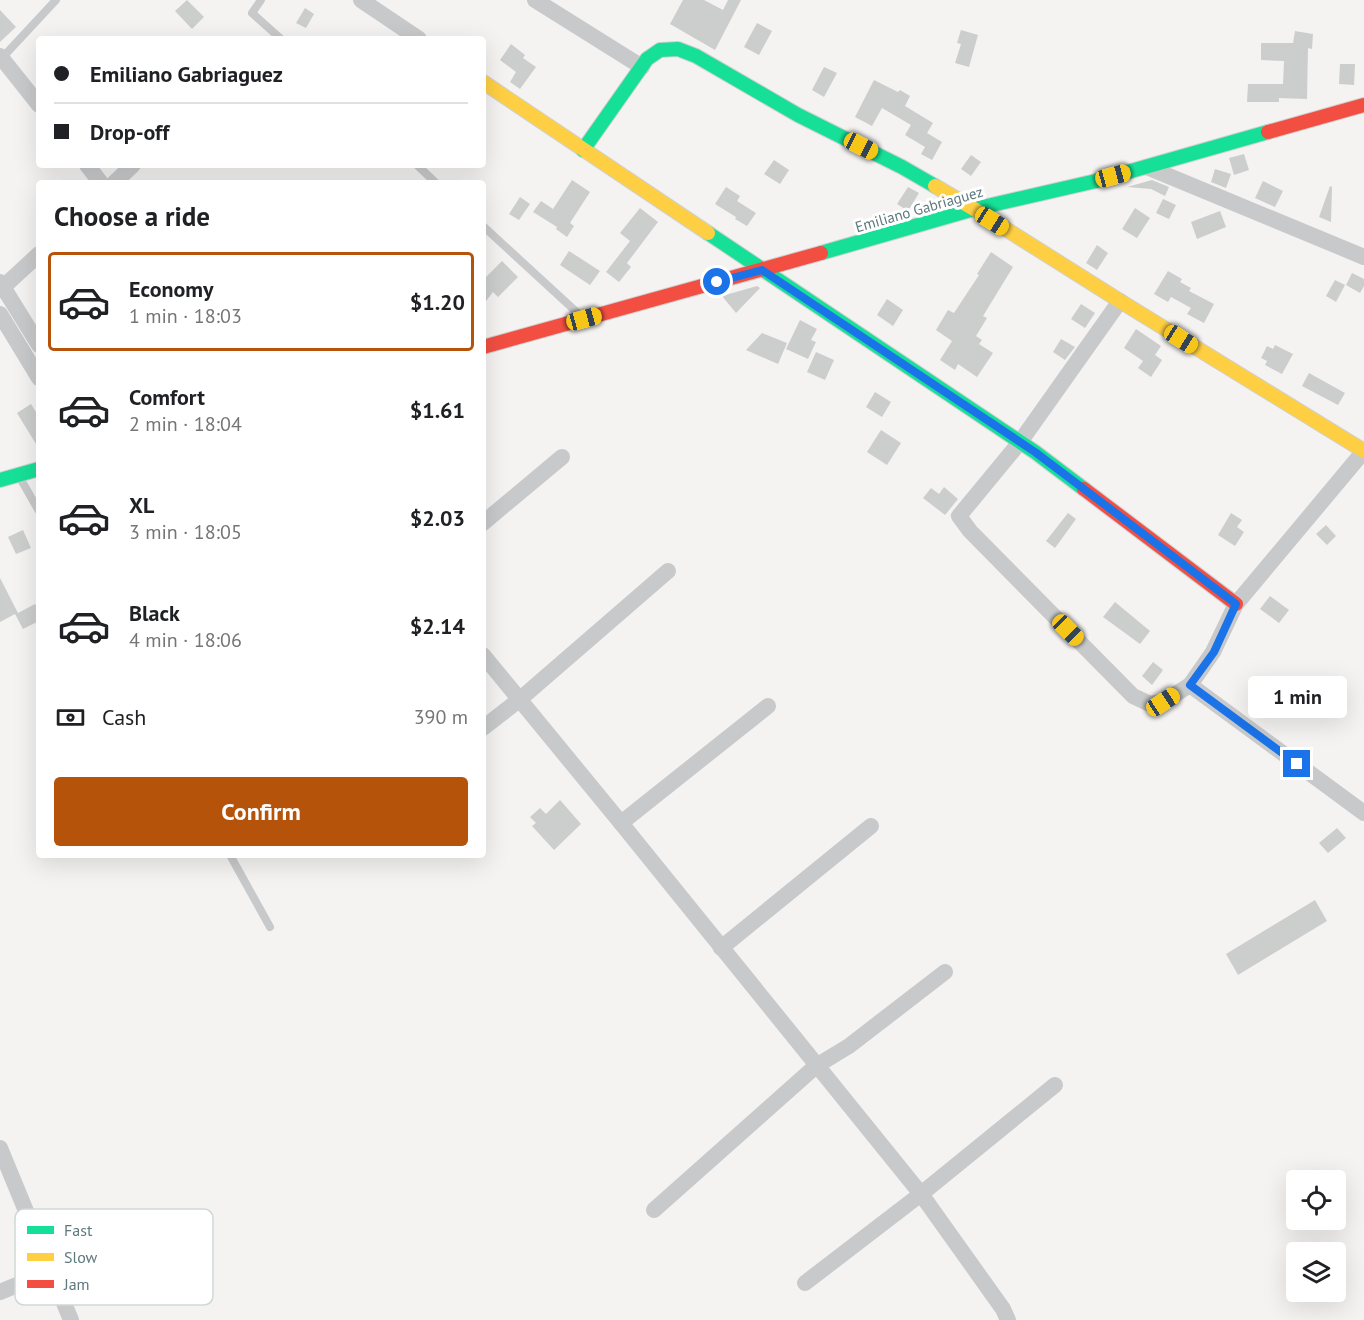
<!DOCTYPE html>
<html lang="en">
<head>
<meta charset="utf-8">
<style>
	body { margin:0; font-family:"PT Sans",sans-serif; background:#f6f6f6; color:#202124; height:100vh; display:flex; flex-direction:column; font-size:22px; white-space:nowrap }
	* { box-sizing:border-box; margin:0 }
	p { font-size:20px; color:#757577 }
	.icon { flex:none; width:33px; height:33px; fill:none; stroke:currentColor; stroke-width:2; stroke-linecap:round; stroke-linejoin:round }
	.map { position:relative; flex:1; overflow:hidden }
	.panel { position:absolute; left:36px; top:180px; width:450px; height:678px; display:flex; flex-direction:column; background:#fff; border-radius:6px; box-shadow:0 6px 24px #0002 }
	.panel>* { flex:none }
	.hud { position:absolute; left:36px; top:36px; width:450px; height:132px; border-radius:6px; box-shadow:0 6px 24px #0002; display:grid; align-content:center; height:132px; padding:0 18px; background:#fff }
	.fabs { position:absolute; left:1286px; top:1170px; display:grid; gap:12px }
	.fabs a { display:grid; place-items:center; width:60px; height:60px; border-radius:6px; background:#fff; box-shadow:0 6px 24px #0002; font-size:30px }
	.end { position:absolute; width:27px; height:27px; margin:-14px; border:8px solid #1a73e8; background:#fff; box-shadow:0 0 0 3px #fff }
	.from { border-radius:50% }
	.bubble { position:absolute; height:42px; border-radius:6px; background:#fff; box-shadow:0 6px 24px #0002; font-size:20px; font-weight:700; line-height:42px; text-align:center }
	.car { position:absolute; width:18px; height:36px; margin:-18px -9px; border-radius:8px; box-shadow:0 0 4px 2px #0007; background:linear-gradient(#f5c518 24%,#345 0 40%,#f5c518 0 76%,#345 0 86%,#f5c518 0) }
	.hud b { display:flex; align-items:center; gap:21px; height:57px; font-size:22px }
	.hud b+b { border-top:2px solid #e0e0e0 }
	.hud i { width:15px; height:15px; background:#202124 }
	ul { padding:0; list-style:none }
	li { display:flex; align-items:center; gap:18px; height:99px; margin:0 12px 9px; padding:0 6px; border:3px solid transparent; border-radius:6px }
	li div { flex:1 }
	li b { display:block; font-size:22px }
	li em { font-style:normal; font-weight:700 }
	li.current { border-color:#b45309 }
	li>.icon { width:54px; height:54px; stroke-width:1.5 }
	h2 { padding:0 18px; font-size:27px; line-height:72px }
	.pay { display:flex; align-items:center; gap:15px; height:66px; padding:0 18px; font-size:22px }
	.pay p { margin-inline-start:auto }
	.cta { display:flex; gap:12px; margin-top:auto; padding:12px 18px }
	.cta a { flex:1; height:69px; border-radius:6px; background:#b45309; color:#fff; font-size:24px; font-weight:700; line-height:69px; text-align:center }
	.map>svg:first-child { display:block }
	.building { fill:#cccecd }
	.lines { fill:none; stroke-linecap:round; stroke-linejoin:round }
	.fast-casing { stroke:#cfd0d0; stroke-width:16 }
	.slow-casing { stroke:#cfd0d0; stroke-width:16 }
	.jam-casing { stroke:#cfd0d0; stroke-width:16 }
	.lane { stroke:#c8c9ca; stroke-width:8 }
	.street { stroke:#c8c9ca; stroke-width:16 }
	.fast { stroke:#16e098; stroke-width:14 }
	.slow { stroke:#ffcf43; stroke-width:14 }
	.jam { stroke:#f24e42; stroke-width:14 }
	.route { stroke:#1a73e8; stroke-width:8 }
	.labels { text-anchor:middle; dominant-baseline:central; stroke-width:6; stroke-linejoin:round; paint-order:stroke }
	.street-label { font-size:15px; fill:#5e797e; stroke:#fff }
	.key { fill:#fff; stroke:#cfd7d8; stroke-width:1.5 }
	.key-label { font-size:16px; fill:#5e797e }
</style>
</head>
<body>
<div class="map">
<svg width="1364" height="1320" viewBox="0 0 1364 1320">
	<rect width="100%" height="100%" fill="#f4f3f1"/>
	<!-- building -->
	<g class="building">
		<path d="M 187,0 L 204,17 L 192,29 L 175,11 Z"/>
		<path d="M 683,0 L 704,0 L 723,10 L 728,0 L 741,0 L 715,50 L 670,24 Z"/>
		<path d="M 305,8 L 314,14 L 306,28 L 296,23 Z"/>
		<path d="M 0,10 L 16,27 L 0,42 Z"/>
		<path d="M 757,23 L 772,31 L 759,55 L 744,47 Z"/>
		<path d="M 961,30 L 978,35 L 969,67 L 955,63 L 961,44 L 957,43 Z"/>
		<path d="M 1295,31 L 1313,34 L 1312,49 L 1308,48 L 1307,99 L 1279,98 L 1279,102 L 1247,102 L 1248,84 L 1283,84 L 1284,61 L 1261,60 L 1261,43 L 1293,43 Z"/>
		<path d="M 511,44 L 525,55 L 523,58 L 536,67 L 520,89 L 510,82 L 516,72 L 500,60 Z"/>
		<path d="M 1340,64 L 1355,64 L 1354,85 L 1339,84 Z"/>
		<path d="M 824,67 L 837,73 L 824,97 L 812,90 Z"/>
		<path d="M 874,80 L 898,92 L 900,90 L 910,96 L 905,106 L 933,123 L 927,133 L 942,142 L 932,160 L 921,154 L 925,147 L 905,135 L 911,125 L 882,108 L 872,126 L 855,117 Z"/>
		<path d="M 1244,154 L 1249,170 L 1234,175 L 1229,158 Z"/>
		<path d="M 971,155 L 981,162 L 971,176 L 961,169 Z"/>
		<path d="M 774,160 L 789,170 L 780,184 L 764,174 Z"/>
		<path d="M 1215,169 L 1231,174 L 1226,188 L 1211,182 Z"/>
		<path d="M 572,180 L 590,192 L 570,223 L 574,226 L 567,237 L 556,229 L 557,227 L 533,212 L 541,201 L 553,209 Z"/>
		<path d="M 1152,180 L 1169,187 L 1165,196 L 1151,189 L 1127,187 Z"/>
		<path d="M 1263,181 L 1283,191 L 1275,207 L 1255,198 Z"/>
		<path d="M 1330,186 L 1332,187 L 1331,222 L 1319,217 Z"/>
		<path d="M 726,187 L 740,196 L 737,201 L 756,213 L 747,226 L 735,219 L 736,217 L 715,204 Z"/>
		<path d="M 908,187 L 919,193 L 908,211 L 897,204 Z"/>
		<path d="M 520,197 L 530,204 L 519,220 L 509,214 Z"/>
		<path d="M 1163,199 L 1176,205 L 1169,219 L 1156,213 Z"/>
		<path d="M 640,208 L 658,222 L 627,263 L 631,267 L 619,282 L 606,272 L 630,241 L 620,233 Z"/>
		<path d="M 1135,208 L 1150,218 L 1137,238 L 1122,229 Z"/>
		<path d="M 1220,211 L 1226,227 L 1197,239 L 1191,222 Z"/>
		<path d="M 1097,245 L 1108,253 L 1097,270 L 1086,263 Z"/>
		<path d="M 569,251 L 600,271 L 590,285 L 560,265 Z"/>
		<path d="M 991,252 L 1013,267 L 983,316 L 987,318 L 976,336 L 982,340 L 979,344 L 993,353 L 977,377 L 958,364 L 955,370 L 940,360 L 952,341 L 936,330 L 948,310 L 954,313 L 979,275 L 977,274 Z"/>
		<path d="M 502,261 L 518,277 L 498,297 L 493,292 L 483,305 L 483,280 Z"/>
		<path d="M 1168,271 L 1182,279 L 1180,282 L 1191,288 L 1189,291 L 1214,304 L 1204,323 L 1187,314 L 1191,308 L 1171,297 L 1168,302 L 1154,294 Z"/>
		<path d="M 1352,273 L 1364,279 L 1364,286 L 1360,293 L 1346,285 Z"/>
		<path d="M 1335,280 L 1345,285 L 1336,302 L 1326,296 Z"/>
		<path d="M 757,286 L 760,288 L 736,313 L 722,296 Z"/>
		<path d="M 887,299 L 903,310 L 893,326 L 877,315 Z"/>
		<path d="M 1081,304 L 1095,313 L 1085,328 L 1071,319 Z"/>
		<path d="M 800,320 L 817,329 L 811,340 L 816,342 L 808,359 L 786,349 Z"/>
		<path d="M 1136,329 L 1161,346 L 1155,355 L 1162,360 L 1151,377 L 1138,368 L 1143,361 L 1124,348 Z"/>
		<path d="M 762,333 L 787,343 L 778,364 L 746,350 Z"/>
		<path d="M 1061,339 L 1075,347 L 1065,360 L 1053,352 Z"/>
		<path d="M 1275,345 L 1293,354 L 1282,374 L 1265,365 L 1267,361 L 1261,358 L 1267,346 L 1273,349 Z"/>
		<path d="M 816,352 L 834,360 L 825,380 L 807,372 Z"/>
		<path d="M 1309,373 L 1345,393 L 1338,405 L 1302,386 Z"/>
		<path d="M 875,392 L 891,402 L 882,417 L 866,407 Z"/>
		<path d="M 31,404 L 39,417 L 39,449 L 17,413 Z"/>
		<path d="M 881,430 L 901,443 L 887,465 L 867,452 Z"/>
		<path d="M 944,487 L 958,499 L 945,515 L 923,498 L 931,488 L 939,494 Z"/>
		<path d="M 1068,513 L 1076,519 L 1055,548 L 1046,541 Z"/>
		<path d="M 1231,513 L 1242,520 L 1237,527 L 1244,532 L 1235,546 L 1218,535 Z"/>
		<path d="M 1326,525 L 1336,536 L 1327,545 L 1316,534 Z"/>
		<path d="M 23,530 L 31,548 L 16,554 L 8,537 Z"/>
		<path d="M 0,578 L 18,613 L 35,604 L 39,611 L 39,621 L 23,629 L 15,614 L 0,622 Z"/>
		<path d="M 1270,596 L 1289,610 L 1279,623 L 1260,609 Z"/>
		<path d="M 1115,602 L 1150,631 L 1140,644 L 1103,617 Z"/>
		<path d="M 1153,662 L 1163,670 L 1152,685 L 1142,676 Z"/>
		<path d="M 560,800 L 581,824 L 554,850 L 532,826 L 536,823 L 530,817 L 540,808 L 546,814 Z"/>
		<path d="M 1337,828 L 1346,838 L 1328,853 L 1319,843 Z"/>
		<path d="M 1315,900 L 1327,921 L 1238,975 L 1226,954 Z"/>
	</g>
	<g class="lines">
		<!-- fast casing -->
		<g class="fast-casing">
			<g id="fast">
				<path d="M 583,150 L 647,59 L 660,50 L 678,49 L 696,56 L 798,115 L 902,167 L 935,186"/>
				<path d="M 708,233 L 1035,452 L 1084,489"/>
				<path d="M 821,253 L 974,209 L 1096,181 L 1268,132"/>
				<path d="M 0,480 L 39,469"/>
			</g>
		</g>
		<!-- slow casing -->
		<g class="slow-casing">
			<g id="slow">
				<path d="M 483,82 L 708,233"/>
				<path d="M 935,186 L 974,209 L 1120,301 L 1364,451"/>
			</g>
		</g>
		<!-- jam casing -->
		<g class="jam-casing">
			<g id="jam">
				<path d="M 1268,132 L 1364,105"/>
				<path d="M 483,347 L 821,253"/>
				<path d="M 1084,489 L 1236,604"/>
			</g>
		</g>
		<!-- lane -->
		<g class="lane">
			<path d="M 261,0 L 252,13 L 281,39"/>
			<path d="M 2,58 L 56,0"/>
			<path d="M 417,165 L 436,183"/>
			<path d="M 483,226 L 582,317"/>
			<path d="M 20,478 L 39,511"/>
			<path d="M 230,855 L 270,927"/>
		</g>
		<!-- street -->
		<g class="street">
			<path d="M 361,0 L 419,39"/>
			<path d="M 535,0 L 642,67"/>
			<path d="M 0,56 L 39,105"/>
			<path d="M 87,165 L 101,183"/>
			<path d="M 1147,167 L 1364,257"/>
			<path d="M 114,183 L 133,165"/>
			<path d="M 0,282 L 39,345"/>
			<path d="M 0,290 L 39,254"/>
			<path d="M 1120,301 L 1020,442 L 959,516 L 970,531 L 1133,696 L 1150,704 L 1163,702 L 1190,685"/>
			<path d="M 0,314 L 39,378"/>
			<path d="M 1364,451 L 1236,604 L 1213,652 L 1190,685 L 1364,813"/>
			<path d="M 483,523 L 562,457"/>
			<path d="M 483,655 L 621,823 L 921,1194 L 1003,1309 L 1008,1320"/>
			<path d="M 483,728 L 519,700 L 668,571"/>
			<path d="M 621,823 L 768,706"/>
			<path d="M 721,948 L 871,826"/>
			<path d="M 0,1148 L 71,1320"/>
			<path d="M 654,1210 L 816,1066 L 849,1046 L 945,972"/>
			<path d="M 805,1283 L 921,1194 L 1055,1085"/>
			<path d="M 0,1292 L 51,1271"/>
		</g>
		<!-- fast -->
		<use href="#fast" class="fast"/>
		<!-- slow -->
		<use href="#slow" class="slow"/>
		<!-- jam -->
		<use href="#jam" class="jam"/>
	</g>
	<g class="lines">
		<!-- route -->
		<path class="route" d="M 717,282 L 762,270 L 1035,452 L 1236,604 L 1214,652 L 1190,685 L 1297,764"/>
	</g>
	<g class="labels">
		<!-- street labels -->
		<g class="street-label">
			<text transform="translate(919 209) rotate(-16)">Emiliano Gabriaguez</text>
		</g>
	</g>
	<!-- legend -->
	<rect x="15" y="1209" width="198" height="96" rx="9" class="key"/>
	<rect x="27" y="1226" width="27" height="8" fill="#16e098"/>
	<rect x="27" y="1253" width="27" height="8" fill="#ffcf43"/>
	<rect x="27" y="1280" width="27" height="8" fill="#f24e42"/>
	<g class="key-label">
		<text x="64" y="1236">Fast</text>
		<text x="64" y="1263">Slow</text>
		<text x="64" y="1290">Jam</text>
	</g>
</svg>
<div class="fabs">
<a><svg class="icon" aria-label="locate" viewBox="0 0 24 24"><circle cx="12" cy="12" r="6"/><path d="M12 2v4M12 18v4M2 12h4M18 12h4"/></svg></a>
<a><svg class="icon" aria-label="layers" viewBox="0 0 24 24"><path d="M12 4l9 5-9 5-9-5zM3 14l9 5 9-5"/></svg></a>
</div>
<i class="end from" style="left:717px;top:282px"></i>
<i class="end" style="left:1297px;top:764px"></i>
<div class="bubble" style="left:1248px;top:676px;width:99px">1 min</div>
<i class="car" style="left:861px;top:146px;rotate:117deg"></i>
<i class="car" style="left:1113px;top:176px;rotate:75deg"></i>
<i class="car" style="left:992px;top:221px;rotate:122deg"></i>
<i class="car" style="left:584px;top:319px;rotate:75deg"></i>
<i class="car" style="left:1181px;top:339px;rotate:122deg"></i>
<i class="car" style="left:1068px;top:630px;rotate:135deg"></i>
<i class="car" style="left:1163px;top:702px;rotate:57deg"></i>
<div class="hud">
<b><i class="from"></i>Emiliano Gabriaguez</b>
<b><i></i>Drop-off</b>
</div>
<section class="panel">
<h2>Choose a ride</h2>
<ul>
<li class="current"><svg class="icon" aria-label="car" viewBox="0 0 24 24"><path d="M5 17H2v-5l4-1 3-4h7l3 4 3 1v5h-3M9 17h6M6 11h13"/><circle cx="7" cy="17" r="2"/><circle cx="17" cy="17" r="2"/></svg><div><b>Economy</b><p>1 min · 18:03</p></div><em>$1.20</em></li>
<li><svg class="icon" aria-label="car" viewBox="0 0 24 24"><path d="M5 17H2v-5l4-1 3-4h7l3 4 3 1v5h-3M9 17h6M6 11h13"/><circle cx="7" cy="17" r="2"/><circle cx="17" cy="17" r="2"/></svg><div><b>Comfort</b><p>2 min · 18:04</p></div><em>$1.61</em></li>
<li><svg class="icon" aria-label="car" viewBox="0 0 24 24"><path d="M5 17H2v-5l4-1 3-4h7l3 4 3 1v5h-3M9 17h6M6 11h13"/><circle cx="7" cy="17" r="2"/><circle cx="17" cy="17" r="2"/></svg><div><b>XL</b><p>3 min · 18:05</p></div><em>$2.03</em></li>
<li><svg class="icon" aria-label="car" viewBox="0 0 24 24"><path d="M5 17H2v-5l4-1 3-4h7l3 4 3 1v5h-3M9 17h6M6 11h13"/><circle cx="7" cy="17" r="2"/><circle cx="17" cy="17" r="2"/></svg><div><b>Black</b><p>4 min · 18:06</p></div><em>$2.14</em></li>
</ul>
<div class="pay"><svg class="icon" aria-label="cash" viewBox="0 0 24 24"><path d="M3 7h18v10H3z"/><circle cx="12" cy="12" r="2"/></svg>Cash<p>390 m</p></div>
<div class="cta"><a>Confirm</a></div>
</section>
</div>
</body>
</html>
